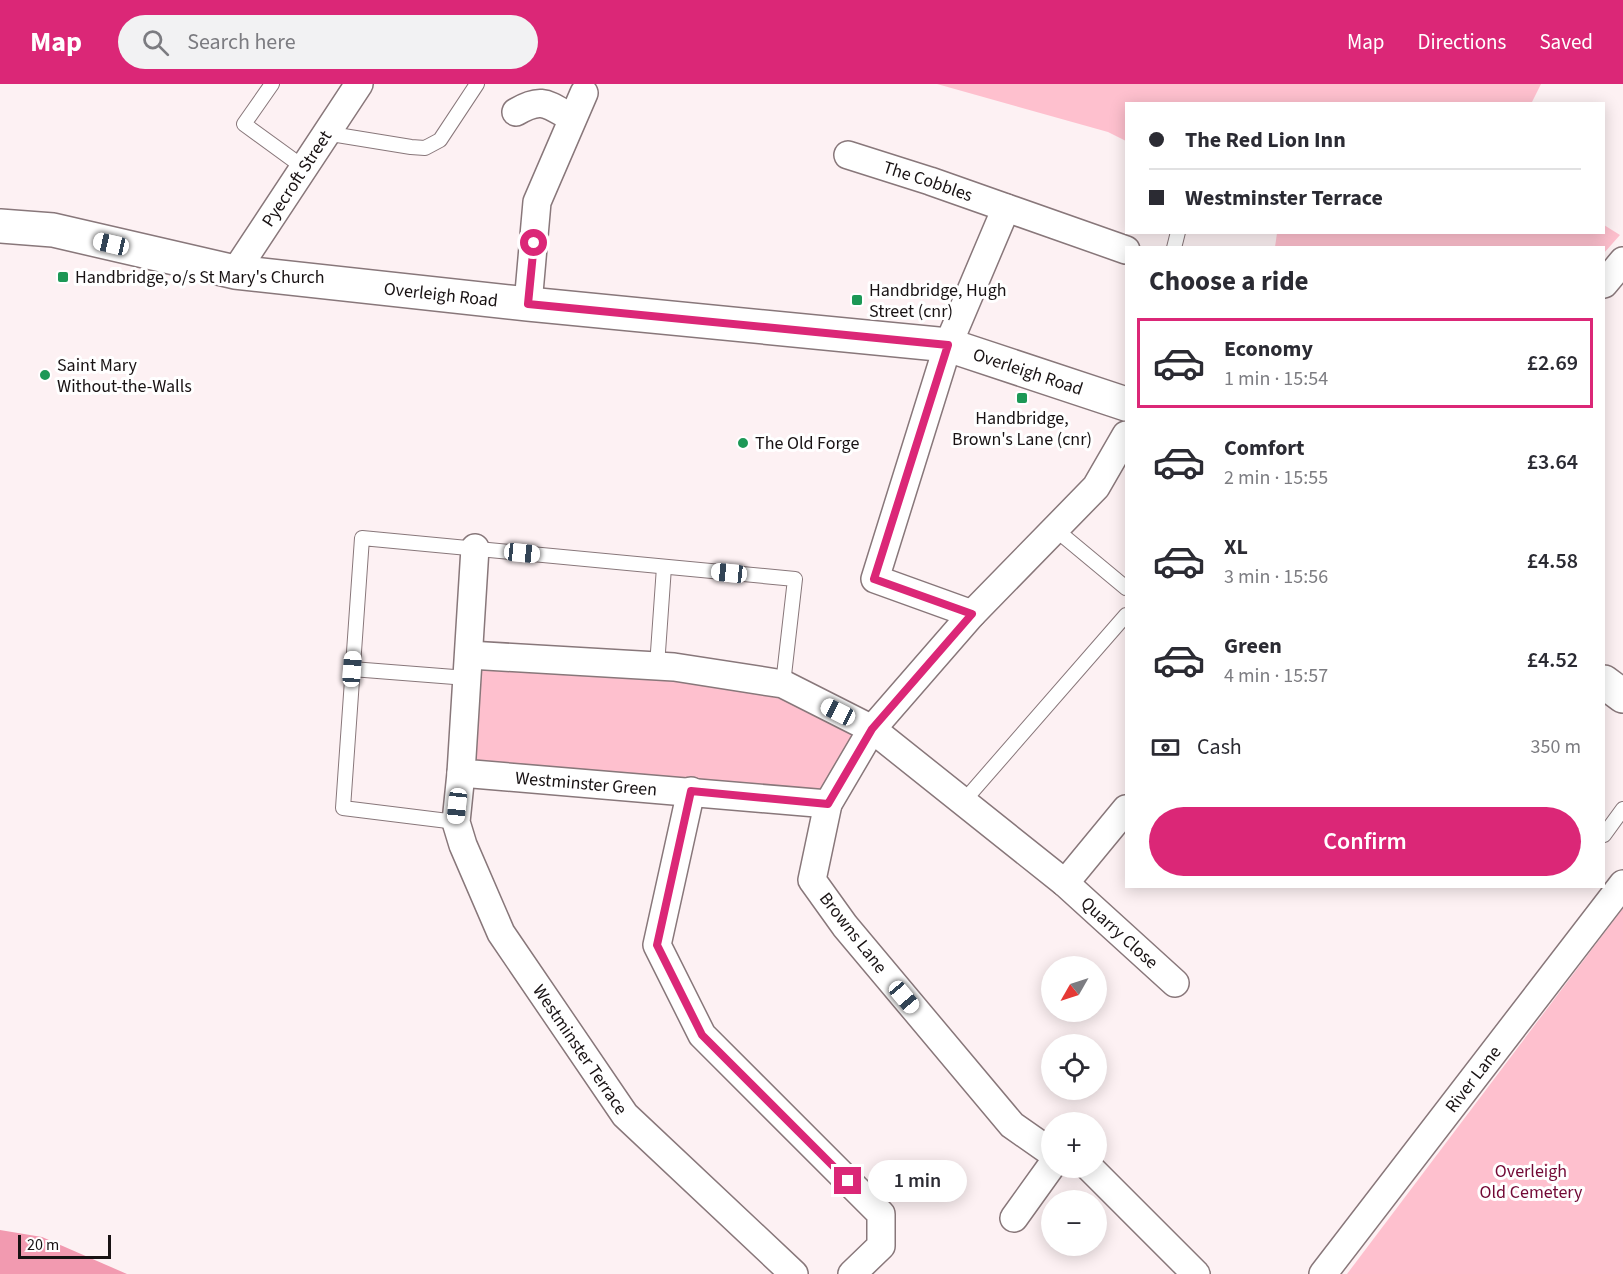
<!DOCTYPE html>
<html lang="en">
<head>
<meta charset="utf-8">
<style>
	body { margin:0; font-family:"Source Sans 3",sans-serif; background:#f2f2f3; color:#2b2b33; height:100vh; display:flex; flex-direction:column; font-size:22px; white-space:nowrap }
	* { box-sizing:border-box; margin:0 }
	p { font-size:20px; color:#7c7c81 }
	.icon { flex:none; width:33px; height:33px; fill:none; stroke:currentColor; stroke-width:2; stroke-linecap:round; stroke-linejoin:round }
	.map { position:relative; flex:1; overflow:hidden }
	.drawer { position:absolute; left:1125px; top:162px; width:480px; height:642px; display:flex; flex-direction:column; background:#fff; border-radius:0px; box-shadow:0 3px 15px #0003 }
	.drawer>* { flex:none }
	.guide { position:absolute; left:1125px; top:18px; width:480px; height:132px; border-radius:0px; box-shadow:0 3px 15px #0003; display:grid; align-content:center; height:132px; padding:0 24px; background:#fff }
	.needle { width:39px; rotate:231deg }
	.tools { position:absolute; left:1041px; top:872px; display:grid; gap:12px }
	.tools a { display:grid; place-items:center; width:66px; height:66px; border-radius:50%; background:#fff; box-shadow:0 3px 15px #0003; font-size:30px }
	.scale { position:absolute; left:18px; bottom:15px; width:93px; box-sizing:border-box; padding-left:6px; border:3px solid #181213; border-top:0; font-size:16px; line-height:21px; white-space:nowrap; color:#181213; -webkit-text-stroke:4px #fff; paint-order:stroke }
	.end { position:absolute; width:27px; height:27px; margin:-14px; border:8px solid #db2777; background:#fff; box-shadow:0 0 0 3px #fff }
	.from { border-radius:50% }
	.bubble { position:absolute; height:42px; border-radius:21px; background:#fff; box-shadow:0 3px 15px #0003; font-size:20px; font-weight:600; line-height:42px; text-align:center }
	.car { position:absolute; width:18px; height:36px; margin:-18px -9px; border-radius:8px; box-shadow:0 0 4px 2px #0007; background:linear-gradient(#fff 24%,#345 0 40%,#fff 0 76%,#345 0 86%,#fff 0) }
	.guide b { display:flex; align-items:center; gap:21px; height:57px; font-size:22px }
	.guide b+b { border-top:2px solid #e1e1e2 }
	.guide i { width:15px; height:15px; background:#2b2b33 }
	ul { padding:0; list-style:none }
	li { display:flex; align-items:center; gap:18px; height:90px; margin:0 12px 9px; padding:0 12px; border:3px solid transparent; border-radius:0px }
	li div { flex:1 }
	li b { display:block; font-size:22px }
	li em { font-style:normal; font-weight:600 }
	li.on { border-color:#db2777 }
	li>.icon { width:54px; height:54px; stroke-width:1.5 }
	h2 { padding:0 24px; font-size:27px; line-height:72px }
	.pay { display:flex; align-items:center; gap:15px; height:66px; padding:0 24px; font-size:22px }
	.pay p { margin-inline-start:auto }
	.primary-button { display:flex; gap:12px; margin-top:auto; padding:12px 24px }
	.primary-button a { flex:1; height:69px; border-radius:36px; background:#db2777; color:#fff; font-size:24px; font-weight:600; line-height:69px; text-align:center }
	header { display:flex; align-items:center; gap:36px; box-sizing:border-box; height:84px; padding:0 30px; background:#db2777; color:#fff }
	header strong { font-size:28px }
	nav { display:flex; gap:33px; margin-inline-start:auto; font-size:21px }
	.search { width:420px; height:54px; background:#f2f2f3; display:flex; align-items:center; gap:15px; box-sizing:border-box; padding:0 21px; border-radius:33px; color:#7c7c81; font-size:22px }
	.map>svg:first-child { display:block }
	.green { fill:#fec0ce }
	.water { fill:#f29ab0 }
	.lines { fill:none; stroke-linecap:round; stroke-linejoin:round }
	.service-casing { stroke:#88777a; stroke-width:16 }
	.minor-casing { stroke:#88777a; stroke-width:30 }
	.tertiary-casing { stroke:#88777a; stroke-width:36 }
	.service { stroke:#fff; stroke-width:14 }
	.minor { stroke:#fff; stroke-width:27 }
	.tertiary { stroke:#fff; stroke-width:33 }
	.route { stroke:#db2777; stroke-width:8 }
	.poi-dot { fill:#1c9856; stroke:#fff; stroke-width:2 }
	.labels { text-anchor:middle; dominant-baseline:central; stroke-width:6; stroke-linejoin:round; paint-order:stroke }
	.street-label { font-size:18px; fill:#181213; stroke:#fff }
	.poi-label { font-size:18px; fill:#181213; stroke:#fff; text-anchor:start }
	.park-label { font-size:18px; fill:#720835; stroke:#fff }
</style>
</head>
<body>
<header>
<strong>Map</strong>
<div class="search"><svg class="icon" aria-label="search" viewBox="0 0 24 24"><circle cx="10" cy="10" r="6"/><path d="M15 15l6 6"/></svg>Search here</div>
<nav><a>Map</a><a>Directions</a><a>Saved</a></nav>
</header>
<div class="map">
<svg width="1623" height="1190" viewBox="0 0 1623 1190">
	<rect width="100%" height="100%" fill="#fdf1f3"/>
	<!-- green -->
	<g class="green">
		<path d="M 937,0 L 1541,0 L 1531,20 L 1126,20 L 1126,57 L 1108,48 Z"/>
		<path d="M 1604,141 L 1620,151 L 1604,169 L 1604,164 L 1275,163 L 1277,149 L 1604,148 Z"/>
		<path d="M 480,586 L 670,596 L 784,615 L 855,651 L 822,707 L 476,677 Z"/>
		<path d="M 1623,824 L 1623,1190 L 1347,1190 Z"/>
	</g>
	<!-- water -->
	<path class="water" d="M 0,1146 L 42,1153 L 127,1190 L 0,1190 Z"/>
	<g class="lines">
		<!-- service casing -->
		<g class="service-casing">
			<g id="service">
				<path d="M 272,0 L 244,40 L 303,83"/>
				<path d="M 325,49 L 411,63 L 425,64 L 440,56 L 477,0"/>
				<path d="M 1174,164 L 1178,148"/>
				<path d="M 1055,445 L 1126,504"/>
				<path d="M 657,582 L 664,483"/>
				<path d="M 352,585 L 467,594"/>
				<path d="M 963,718 L 1126,531"/>
				<path d="M 456,738 L 343,724 L 362,454 L 795,495 L 783,600"/>
				<path d="M 1604,751 L 1623,725"/>
			</g>
		</g>
		<!-- minor casing -->
		<g class="minor-casing">
			<g id="minor">
				<path d="M 516,28 C 543,12 548,21 572,34"/>
				<path id="s1" d="M 848,71 L 930,97 L 1126,166"/>
				<path id="s2" d="M 235,188 L 359,0"/>
				<path d="M 1604,200 L 1623,177"/>
				<path d="M 528,220 L 537,118 L 584,9"/>
				<path id="s3" d="M 475,464 L 461,689 L 828,720"/>
				<path d="M 972,530 L 875,495 L 948,261 L 1006,124"/>
				<path id="s4" d="M 469,571 L 674,583 L 783,600 L 872,645 L 1065,799 L 1175,899"/>
				<path id="s5" d="M 461,689 L 456,738 L 463,761 L 501,849 L 625,1031 L 794,1190"/>
				<path d="M 691,707 L 657,861 L 702,951 L 881,1130 L 881,1162 L 852,1190"/>
				<path d="M 1065,799 L 1126,725"/>
				<path d="M 1052,1069 L 1012,1041 L 845,842 L 812,796 L 828,720 L 872,645 L 972,530 L 1096,403 L 1126,351"/>
				<path d="M 1089,1083 L 1196,1190"/>
				<path d="M 1014,1134 L 1052,1081"/>
				<path id="s6" d="M 1323,1190 L 1623,800"/>
			</g>
		</g>
		<!-- tertiary casing -->
		<g class="tertiary-casing">
			<g id="tertiary">
				<path id="s7" d="M 0,142 L 53,146 L 235,188 L 528,220 L 948,261 L 1126,320"/>
				<path d="M 1604,598 L 1623,612"/>
			</g>
		</g>
		<!-- service -->
		<use href="#service" class="service"/>
		<!-- minor -->
		<use href="#minor" class="minor"/>
		<!-- tertiary -->
		<use href="#tertiary" class="tertiary"/>
	</g>
	<g class="lines">
		<!-- route -->
		<path class="route" d="M 534,159 L 528,220 L 948,261 L 874,495 L 972,530 L 872,645 L 828,720 L 691,707 L 657,861 L 702,951 L 848,1097"/>
	</g>
	<!-- markers -->
	<g class="poi-dot">
		<rect x="57" y="187" width="12" height="12" rx="3"/>
		<rect x="851" y="210" width="12" height="12" rx="3"/>
		<circle cx="45" cy="291" r="6"/>
		<rect x="1016" y="308" width="12" height="12" rx="3"/>
		<circle cx="743" cy="359" r="6"/>
	</g>
	<g class="labels">
		<!-- street labels -->
		<g class="street-label">
			<text stroke="none"><textPath href="#s2" startOffset="112">Pyecroft Street</textPath></text>
			<text stroke="none"><textPath href="#s1" startOffset="84">The Cobbles</textPath></text>
			<text stroke="none"><textPath href="#s7" startOffset="447">Overleigh Road</textPath></text>
			<text stroke="none"><textPath href="#s7" startOffset="1041">Overleigh Road</textPath></text>
			<text stroke="none"><textPath href="#s3" startOffset="351">Westminster Green</textPath></text>
			<text transform="translate(853 849) rotate(52)">Browns Lane</text>
			<text stroke="none"><textPath href="#s4" startOffset="736">Quarry Close</textPath></text>
			<text stroke="none"><textPath href="#s5" startOffset="310">Westminster Terrace</textPath></text>
			<text stroke="none"><textPath href="#s6" startOffset="246">River Lane</textPath></text>
		</g>
		<!-- poi labels -->
		<g class="poi-label">
			<text x="75" y="193">Handbridge, o/s St Mary's Church</text>
			<text x="869" y="206">Handbridge, Hugh<tspan x="869" dy="21">Street (cnr)</tspan></text>
			<text x="57" y="281">Saint Mary<tspan x="57" dy="21">Without-the-Walls</tspan></text>
			<text x="1022" y="334" text-anchor="middle">Handbridge,<tspan x="1022" dy="21">Brown's Lane (cnr)</tspan></text>
			<text x="755" y="359">The Old Forge</text>
		</g>
		<!-- park labels -->
		<g class="park-label">
			<text x="1531" y="1087">Overleigh<tspan x="1531" dy="21">Old Cemetery</tspan></text>
		</g>
	</g>
</svg>
<div class="tools">
<a><svg class="needle" viewBox="-14 -14 28 28"><path d="M0-13l5 13h-10z" fill="#e53935"/><path d="M0 13l5-13h-10z" fill="#7c7c81"/></svg></a>
<a><svg class="icon" aria-label="locate" viewBox="0 0 24 24"><circle cx="12" cy="12" r="6"/><path d="M12 2v4M12 18v4M2 12h4M18 12h4"/></svg></a>
<a>+</a>
<a>−</a>
</div>
<div class="scale">20 m</div>
<i class="end from" style="left:534px;top:159px"></i>
<i class="end" style="left:848px;top:1097px"></i>
<div class="bubble" style="left:868px;top:1076px;width:99px">1 min</div>
<i class="car" style="left:111px;top:160px;rotate:283deg"></i>
<i class="car" style="left:522px;top:469px;rotate:96deg"></i>
<i class="car" style="left:729px;top:489px;rotate:276deg"></i>
<i class="car" style="left:352px;top:585px;rotate:4deg"></i>
<i class="car" style="left:838px;top:628px;rotate:297deg"></i>
<i class="car" style="left:457px;top:722px;rotate:186deg"></i>
<i class="car" style="left:904px;top:913px;rotate:140deg"></i>
<div class="guide">
<b><i class="from"></i>The Red Lion Inn</b>
<b><i></i>Westminster Terrace</b>
</div>
<section class="drawer">
<h2>Choose a ride</h2>
<ul>
<li class="on"><svg class="icon" aria-label="car" viewBox="0 0 24 24"><path d="M5 17H2v-5l4-1 3-4h7l3 4 3 1v5h-3M9 17h6M6 11h13"/><circle cx="7" cy="17" r="2"/><circle cx="17" cy="17" r="2"/></svg><div><b>Economy</b><p>1 min · 15:54</p></div><em>£2.69</em></li>
<li><svg class="icon" aria-label="car" viewBox="0 0 24 24"><path d="M5 17H2v-5l4-1 3-4h7l3 4 3 1v5h-3M9 17h6M6 11h13"/><circle cx="7" cy="17" r="2"/><circle cx="17" cy="17" r="2"/></svg><div><b>Comfort</b><p>2 min · 15:55</p></div><em>£3.64</em></li>
<li><svg class="icon" aria-label="car" viewBox="0 0 24 24"><path d="M5 17H2v-5l4-1 3-4h7l3 4 3 1v5h-3M9 17h6M6 11h13"/><circle cx="7" cy="17" r="2"/><circle cx="17" cy="17" r="2"/></svg><div><b>XL</b><p>3 min · 15:56</p></div><em>£4.58</em></li>
<li><svg class="icon" aria-label="car" viewBox="0 0 24 24"><path d="M5 17H2v-5l4-1 3-4h7l3 4 3 1v5h-3M9 17h6M6 11h13"/><circle cx="7" cy="17" r="2"/><circle cx="17" cy="17" r="2"/></svg><div><b>Green</b><p>4 min · 15:57</p></div><em>£4.52</em></li>
</ul>
<div class="pay"><svg class="icon" aria-label="cash" viewBox="0 0 24 24"><path d="M3 7h18v10H3z"/><circle cx="12" cy="12" r="2"/></svg>Cash<p>350 m</p></div>
<div class="primary-button"><a>Confirm</a></div>
</section>
</div>
</body>
</html>
